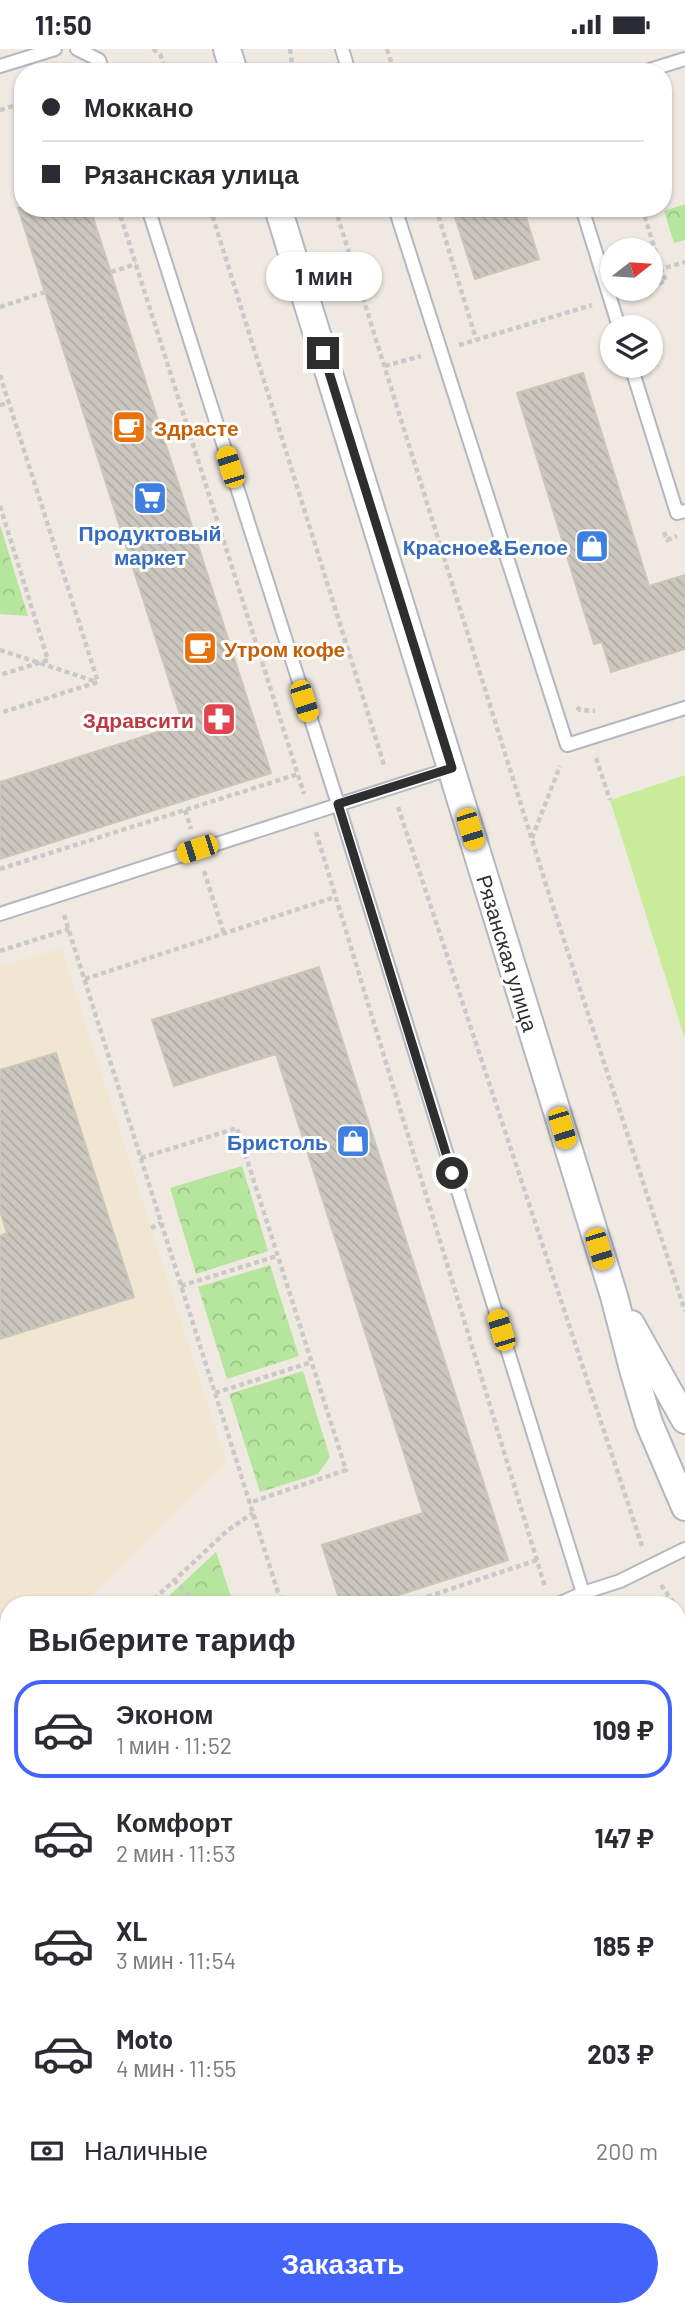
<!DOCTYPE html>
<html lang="ru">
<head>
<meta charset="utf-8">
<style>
	body { margin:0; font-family:Barlow,sans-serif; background:#f7f7f7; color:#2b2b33; height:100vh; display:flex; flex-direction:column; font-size:26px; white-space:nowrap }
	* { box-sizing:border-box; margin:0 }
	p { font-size:23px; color:#7c7c81 }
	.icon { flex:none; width:38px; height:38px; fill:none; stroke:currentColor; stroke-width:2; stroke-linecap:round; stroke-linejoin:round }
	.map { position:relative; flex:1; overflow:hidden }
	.panel { position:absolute; left:0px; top:1547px; width:686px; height:721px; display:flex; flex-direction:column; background:#fff; border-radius:28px 28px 0 0; box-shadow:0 2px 5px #0004 }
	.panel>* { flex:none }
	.guide { position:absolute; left:14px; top:14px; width:658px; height:154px; border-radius:28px; box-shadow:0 2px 5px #0004; display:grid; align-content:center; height:154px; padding:0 28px; background:#fff }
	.needle { width:46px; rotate:73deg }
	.fabs { position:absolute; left:600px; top:189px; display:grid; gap:14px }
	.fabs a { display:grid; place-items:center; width:63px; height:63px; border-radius:50%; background:#fff; box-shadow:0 2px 5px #0004; font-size:35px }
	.end { position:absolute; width:32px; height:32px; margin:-16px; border:9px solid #2e2e2e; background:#fff; box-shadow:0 0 0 4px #fff }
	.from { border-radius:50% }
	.bubble { position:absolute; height:49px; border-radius:24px; background:#fff; box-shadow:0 2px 5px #0004; font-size:23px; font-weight:700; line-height:49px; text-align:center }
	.car { position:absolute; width:21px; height:42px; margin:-21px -10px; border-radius:9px; box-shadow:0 0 5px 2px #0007; background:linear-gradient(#f5c518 24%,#345 0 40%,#f5c518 0 76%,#345 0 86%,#f5c518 0) }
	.guide b { display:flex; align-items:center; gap:24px; height:66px; font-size:26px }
	.guide b+b { border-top:2px solid #e1e1e2 }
	.guide i { width:18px; height:18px; background:#2b2b33 }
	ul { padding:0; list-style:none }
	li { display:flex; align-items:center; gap:21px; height:98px; margin:0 14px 10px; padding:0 14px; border:4px solid transparent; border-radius:28px }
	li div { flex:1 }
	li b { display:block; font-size:26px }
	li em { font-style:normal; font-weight:700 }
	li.current { border-color:#4264fb }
	li>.icon { width:63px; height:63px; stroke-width:1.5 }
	h2 { padding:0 28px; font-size:32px; line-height:84px }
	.pay { display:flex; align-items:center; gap:18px; height:77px; padding:0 28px; font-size:26px }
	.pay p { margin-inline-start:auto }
	.cta { display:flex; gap:14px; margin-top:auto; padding:14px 28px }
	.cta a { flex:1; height:80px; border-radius:42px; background:#4264fb; color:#fff; font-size:28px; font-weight:700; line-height:80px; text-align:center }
	.status { display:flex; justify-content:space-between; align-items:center; height:49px; padding:0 35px; background:#fff; direction:ltr }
	.status svg { height:19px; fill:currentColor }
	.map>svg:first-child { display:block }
	.education { fill:#f0e6d1 }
	.forest { fill:url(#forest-firs) }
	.park { fill:url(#park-crowns) }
	.pitch { fill:#c9ec9a }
	.building { fill:url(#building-back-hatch); stroke:#cbc5ba; stroke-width:2 }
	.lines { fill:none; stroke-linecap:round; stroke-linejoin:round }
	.lane-casing { stroke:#b4b7c1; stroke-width:16 }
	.street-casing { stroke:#b4b7c1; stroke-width:30 }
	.secondary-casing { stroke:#b4b7c1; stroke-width:40 }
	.path { stroke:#c9c9c9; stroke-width:4.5; stroke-dasharray:5 3.5; stroke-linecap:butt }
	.lane { stroke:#fff; stroke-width:12 }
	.street { stroke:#fff; stroke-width:26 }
	.secondary { stroke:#fff; stroke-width:37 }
	.route { stroke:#2e2e2e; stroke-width:9 }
	.labels { text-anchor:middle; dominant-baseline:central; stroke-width:6; stroke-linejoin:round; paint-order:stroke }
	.food-label { font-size:21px; font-weight:bold; fill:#c56008; stroke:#fff; text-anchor:start }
	.shop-label { font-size:21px; font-weight:bold; fill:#366cbe; stroke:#fff; text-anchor:end }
	.health-label { font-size:21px; font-weight:bold; fill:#be3a42; stroke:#fff; text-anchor:end }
	.street-label { font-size:21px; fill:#2e2e2e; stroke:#fff }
</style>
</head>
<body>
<div class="status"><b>11:50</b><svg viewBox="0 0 49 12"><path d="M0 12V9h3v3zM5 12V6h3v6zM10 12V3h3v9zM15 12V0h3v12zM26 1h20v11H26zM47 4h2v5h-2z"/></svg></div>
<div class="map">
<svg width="685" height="2268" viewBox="0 0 685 2268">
	<defs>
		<pattern id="forest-firs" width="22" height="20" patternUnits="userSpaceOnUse" patternTransform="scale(1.75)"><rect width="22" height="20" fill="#b6e59e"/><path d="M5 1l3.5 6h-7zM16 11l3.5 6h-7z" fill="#9dc588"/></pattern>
		<pattern id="park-crowns" width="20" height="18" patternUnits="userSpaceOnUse" patternTransform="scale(1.75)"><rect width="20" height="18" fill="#b6e59e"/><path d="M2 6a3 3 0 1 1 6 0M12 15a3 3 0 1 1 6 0" fill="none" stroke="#9dc588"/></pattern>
		<pattern id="building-back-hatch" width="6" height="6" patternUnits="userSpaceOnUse" patternTransform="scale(1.75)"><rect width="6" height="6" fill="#cbc7bf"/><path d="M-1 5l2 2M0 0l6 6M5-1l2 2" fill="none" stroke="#afaba4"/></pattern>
	</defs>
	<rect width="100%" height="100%" fill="#efe9e1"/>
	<!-- education -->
	<path class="education" d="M 61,899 L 226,1413 L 82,1556 L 9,1556 L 9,1616 L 0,1621 L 0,918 Z"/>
	<!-- forest -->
	<g class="forest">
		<path d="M 0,1782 L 9,1784 L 9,2047 L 0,2037 Z"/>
		<path d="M 677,1904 L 685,1908 L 685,2268 L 212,2268 L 204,2259 L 677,2259 Z"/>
	</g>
	<!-- park -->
	<g class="park">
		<path d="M 685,155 L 685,191 L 674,194 L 664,162 Z"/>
		<path d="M 0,476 L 28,567 L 0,565 Z"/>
		<path d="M 242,1117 L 268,1202 L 196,1225 L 170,1139 Z"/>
		<path d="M 270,1216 L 299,1307 L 227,1330 L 198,1238 Z"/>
		<path d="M 303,1322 L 330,1408 L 318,1425 L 260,1443 L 229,1345 Z"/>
		<path d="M 216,1503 L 234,1556 L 159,1556 Z"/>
		<path d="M 9,1676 L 9,1973 L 0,1959 L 0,1680 Z"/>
		<path d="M 685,1832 L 685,1965 L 677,1966 L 677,1838 Z"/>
	</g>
	<!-- pitch -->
	<path class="pitch" d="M 685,726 L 685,990 L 610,751 Z"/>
	<!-- building -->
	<g class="building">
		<path d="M 18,159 L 90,159 L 271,724 L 0,810 L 0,733 L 183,675 Z"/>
		<path d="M 452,159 L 523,159 L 539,210 L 475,230 Z"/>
		<path d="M 583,324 L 649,537 L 685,526 L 685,600 L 611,623 L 602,593 L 594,595 L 517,344 Z"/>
		<path d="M 319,918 L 508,1511 L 367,1556 L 341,1556 L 322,1496 L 423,1464 L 276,1005 L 174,1037 L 152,971 Z"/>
		<path d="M 56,1004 L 134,1248 L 0,1290 L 0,1187 L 7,1184 L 0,1162 L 0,1021 Z"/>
	</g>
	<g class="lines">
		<!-- lane casing -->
		<g class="lane-casing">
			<g id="lane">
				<path d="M 77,0 L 99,11 L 103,23"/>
				<path d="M 342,0 L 349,23"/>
				<path d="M 0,17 L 55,0"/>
				<path d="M 643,23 L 685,10"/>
				<path d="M 148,159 L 338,755 L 583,1544 L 556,1556"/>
				<path d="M 395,159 L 567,696 L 685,659"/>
				<path d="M 582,159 L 619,278"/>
				<path d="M 631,317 L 677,464 L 685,462"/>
				<path d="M 0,865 L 452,719"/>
				<path d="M 583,1544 L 620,1532 L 685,1500"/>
			</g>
		</g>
		<!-- street casing -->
		<g class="street-casing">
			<g id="street">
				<path d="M 227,0 L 234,23"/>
				<path d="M 278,159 L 614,1247 L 634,1324 L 649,1374 L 685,1458"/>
				<path d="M 631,1275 L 685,1371"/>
			</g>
		</g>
		<!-- secondary casing -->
		<g class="secondary-casing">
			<g id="secondary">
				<path d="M 0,2143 L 9,2152"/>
				<path d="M 111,2259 L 119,2268"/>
			</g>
		</g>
		<!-- path -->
		<g class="path">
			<path d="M 153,0 L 160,5 L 166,23"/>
			<path d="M 290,0 L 293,23"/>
			<path d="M 387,0 L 394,23"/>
			<path d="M 0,61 L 23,54"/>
			<path d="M 118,159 L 304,745"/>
			<path d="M 210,159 L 385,719"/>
			<path d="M 335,159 L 547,839 L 685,1262"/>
			<path d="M 436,159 L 476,290"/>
			<path d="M 642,159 L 661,220"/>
			<path d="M 111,223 L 136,215"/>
			<path d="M 651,237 L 666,232 L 661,220 L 685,213"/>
			<path d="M 630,244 L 643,240"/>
			<path d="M 0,258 L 45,243"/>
			<path d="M 604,293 L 609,311"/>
			<path d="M 459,296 L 592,256"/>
			<path d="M 385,317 L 421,307"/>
			<path d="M 0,326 L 98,633 L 0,664"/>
			<path d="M 0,356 L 9,354"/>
			<path d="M 0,457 L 48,611 L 0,626"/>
			<path d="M 664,483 L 667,491 L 677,487"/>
			<path d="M 0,601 L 97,633"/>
			<path d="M 577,658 L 580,661 L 595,662"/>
			<path d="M 596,709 L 610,751"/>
			<path d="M 398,758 L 642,1497"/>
			<path d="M 185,761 L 191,780"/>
			<path d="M 316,783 L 545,1538"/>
			<path d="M 532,789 L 560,717"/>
			<path d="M 0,820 L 298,725"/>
			<path d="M 204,822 L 224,885"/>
			<path d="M 64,866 L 282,1556"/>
			<path d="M 0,902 L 69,880"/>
			<path d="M 85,930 L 335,848"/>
			<path d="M 141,1109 L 237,1079 L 346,1421 L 249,1454"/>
			<path d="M 151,1179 L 161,1174"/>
			<path d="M 181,1237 L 277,1207"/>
			<path d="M 215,1344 L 312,1313"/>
			<path d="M 174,1531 L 198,1556"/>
			<path d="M 661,1536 L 675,1556"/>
			<path d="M 148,1556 L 228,1481 L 253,1464"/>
			<path d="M 403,1556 L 537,1511"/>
			<path d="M 677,1559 L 685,1571"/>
			<path d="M 677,1628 L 685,1640"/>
			<path d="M 0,1642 L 9,1637"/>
			<path d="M 0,1703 L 9,1698"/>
			<path d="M 0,1710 L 9,1722"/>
			<path d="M 0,1810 L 9,1818"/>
			<path d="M 677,1831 L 685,1825"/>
			<path d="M 0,1925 L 9,1933"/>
			<path d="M 0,1938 L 9,1951"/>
			<path d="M 0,2039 L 9,2045"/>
			<path d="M 0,2044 L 9,2056"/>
			<path d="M 189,2259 L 196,2268"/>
		</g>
		<!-- lane -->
		<use href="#lane" class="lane"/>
		<!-- street -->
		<use href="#street" class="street"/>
		<!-- secondary -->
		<use href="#secondary" class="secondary"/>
	</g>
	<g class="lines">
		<!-- route -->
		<path class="route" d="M 323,304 L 452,719 L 338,755 L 452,1124"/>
	</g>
	<!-- icons -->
	<defs>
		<g id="cafe-square" transform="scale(1.75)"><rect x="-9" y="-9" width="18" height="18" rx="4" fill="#e8710a" stroke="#fff"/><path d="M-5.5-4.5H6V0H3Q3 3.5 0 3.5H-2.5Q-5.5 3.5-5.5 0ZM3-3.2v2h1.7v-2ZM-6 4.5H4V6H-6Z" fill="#fff"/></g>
		<g id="supermarket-square" transform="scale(1.75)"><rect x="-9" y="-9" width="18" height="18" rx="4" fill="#3f7fe0" stroke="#fff"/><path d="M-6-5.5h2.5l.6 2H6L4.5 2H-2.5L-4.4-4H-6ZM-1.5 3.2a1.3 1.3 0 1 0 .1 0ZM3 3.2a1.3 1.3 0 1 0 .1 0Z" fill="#fff"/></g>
		<g id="shop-square" transform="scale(1.75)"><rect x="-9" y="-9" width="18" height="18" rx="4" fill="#3f7fe0" stroke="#fff"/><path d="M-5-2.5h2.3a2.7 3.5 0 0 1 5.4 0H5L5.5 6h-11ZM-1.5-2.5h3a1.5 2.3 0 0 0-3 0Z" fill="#fff"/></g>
		<g id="pharmacy-square" transform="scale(1.75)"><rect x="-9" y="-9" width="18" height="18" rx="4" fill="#e0444e" stroke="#fff"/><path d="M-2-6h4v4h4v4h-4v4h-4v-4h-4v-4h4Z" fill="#fff"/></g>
	</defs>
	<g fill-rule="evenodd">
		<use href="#cafe-square" x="129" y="378"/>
		<use href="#supermarket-square" x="150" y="449"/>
		<use href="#shop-square" x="592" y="497"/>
		<use href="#cafe-square" x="200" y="599"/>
		<use href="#pharmacy-square" x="219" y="670"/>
		<use href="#shop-square" x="353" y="1092"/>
	</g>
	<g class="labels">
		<!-- food labels -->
		<g class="food-label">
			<text x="154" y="378">Здрасте</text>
			<text x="224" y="599">Утром кофе</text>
		</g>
		<!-- shop labels -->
		<g class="shop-label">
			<text x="150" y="483" text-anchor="middle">Продуктовый<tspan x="150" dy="24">маркет</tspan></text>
			<text x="568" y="497">Красное&amp;Белое</text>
			<text x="328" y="1092">Бристоль</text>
		</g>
		<!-- health labels -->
		<g class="health-label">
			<text x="194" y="670">Здравсити</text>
		</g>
		<!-- street labels -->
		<g class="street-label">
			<text transform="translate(508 904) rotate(73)">Рязанская улица</text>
		</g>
	</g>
</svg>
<div class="fabs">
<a><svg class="needle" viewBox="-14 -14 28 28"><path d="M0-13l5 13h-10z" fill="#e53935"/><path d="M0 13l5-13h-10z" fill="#7c7c81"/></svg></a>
<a><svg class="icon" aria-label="layers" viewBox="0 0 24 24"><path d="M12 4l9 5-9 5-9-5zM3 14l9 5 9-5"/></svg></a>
</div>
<i class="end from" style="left:452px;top:1124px"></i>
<i class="end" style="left:323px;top:304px"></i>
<div class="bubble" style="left:266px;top:203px;width:116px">1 мин</div>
<i class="car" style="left:230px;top:418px;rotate:342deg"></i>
<i class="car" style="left:304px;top:652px;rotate:162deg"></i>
<i class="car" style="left:470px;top:780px;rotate:163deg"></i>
<i class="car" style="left:197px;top:800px;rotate:252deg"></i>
<i class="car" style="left:562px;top:1079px;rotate:163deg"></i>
<i class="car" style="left:599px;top:1200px;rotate:163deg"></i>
<i class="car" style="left:501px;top:1281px;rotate:343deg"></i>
<div class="guide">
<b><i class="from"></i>Моккано</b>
<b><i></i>Рязанская улица</b>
</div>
<section class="panel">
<h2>Выберите тариф</h2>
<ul>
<li class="current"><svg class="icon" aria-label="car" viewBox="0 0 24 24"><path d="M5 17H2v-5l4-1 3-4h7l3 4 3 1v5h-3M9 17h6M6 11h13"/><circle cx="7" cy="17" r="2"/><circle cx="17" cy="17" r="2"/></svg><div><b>Эконом</b><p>1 мин · 11:52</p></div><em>109 ₽</em></li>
<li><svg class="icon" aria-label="car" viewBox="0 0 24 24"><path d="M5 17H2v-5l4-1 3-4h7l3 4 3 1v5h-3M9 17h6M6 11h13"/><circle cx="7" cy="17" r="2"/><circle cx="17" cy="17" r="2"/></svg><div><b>Комфорт</b><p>2 мин · 11:53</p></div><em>147 ₽</em></li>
<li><svg class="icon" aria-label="car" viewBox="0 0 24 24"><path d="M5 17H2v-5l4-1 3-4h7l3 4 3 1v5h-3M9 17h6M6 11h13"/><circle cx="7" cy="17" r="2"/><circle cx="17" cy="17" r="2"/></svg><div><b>XL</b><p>3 мин · 11:54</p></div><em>185 ₽</em></li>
<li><svg class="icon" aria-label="car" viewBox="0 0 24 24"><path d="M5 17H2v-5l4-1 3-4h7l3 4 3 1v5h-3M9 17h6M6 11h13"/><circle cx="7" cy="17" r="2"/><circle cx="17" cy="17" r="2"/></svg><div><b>Moto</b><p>4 мин · 11:55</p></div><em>203 ₽</em></li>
</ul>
<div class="pay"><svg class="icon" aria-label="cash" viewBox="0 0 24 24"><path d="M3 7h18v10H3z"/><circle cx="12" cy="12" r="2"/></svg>Наличные<p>200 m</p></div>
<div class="cta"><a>Заказать</a></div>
</section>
</div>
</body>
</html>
